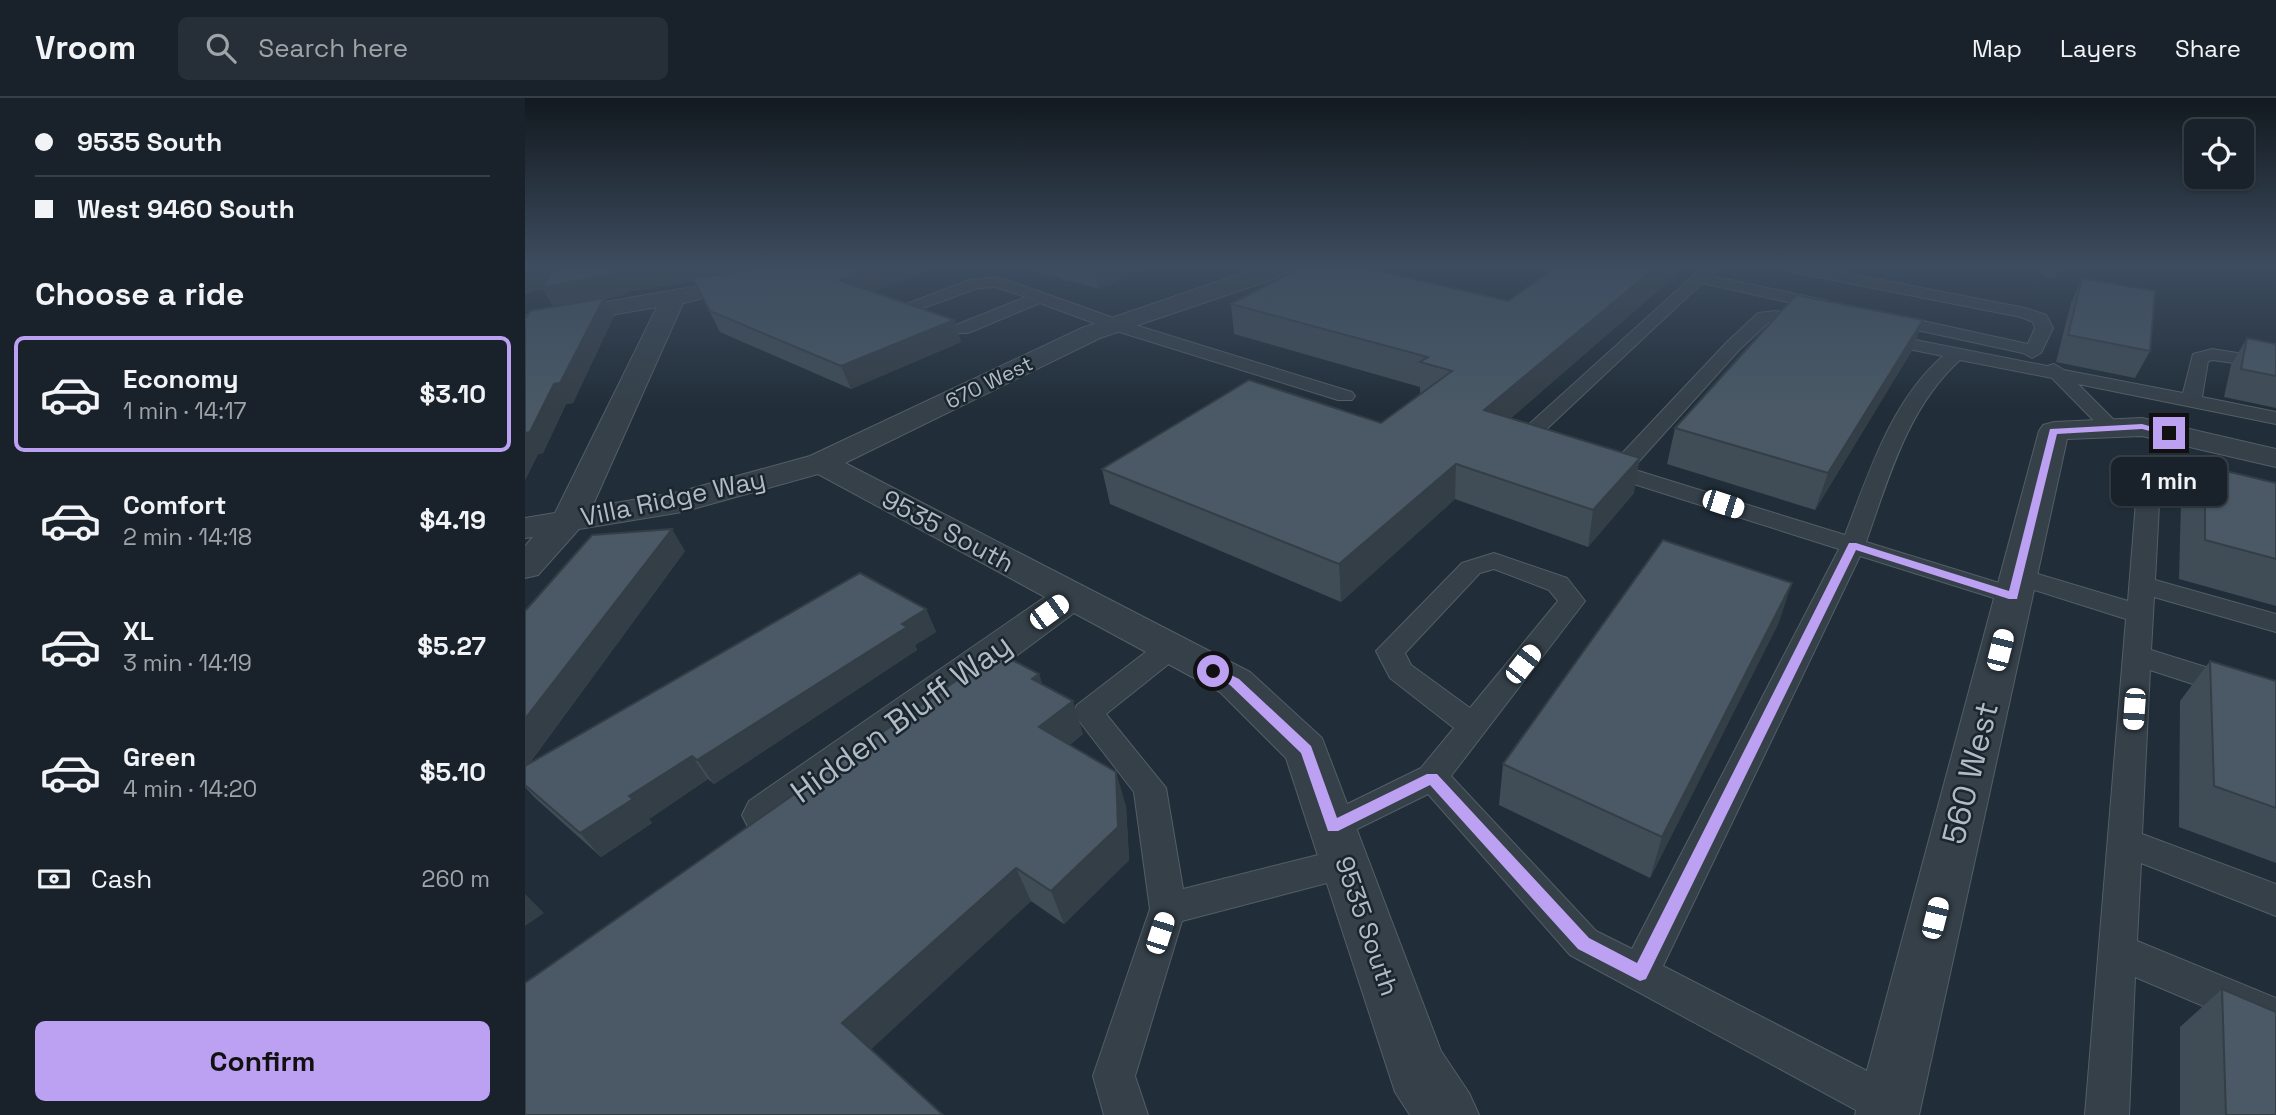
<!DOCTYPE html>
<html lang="en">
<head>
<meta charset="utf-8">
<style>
	body { margin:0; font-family:"Space Grotesk",sans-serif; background:#262f37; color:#f1f3f6; height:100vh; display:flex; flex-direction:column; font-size:26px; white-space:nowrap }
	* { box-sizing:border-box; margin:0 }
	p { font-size:23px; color:#9fa4a9 }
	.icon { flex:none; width:38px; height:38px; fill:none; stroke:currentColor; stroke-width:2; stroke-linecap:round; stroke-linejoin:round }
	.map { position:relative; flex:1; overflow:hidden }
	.panel { display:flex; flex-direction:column; background:#19222b; width:525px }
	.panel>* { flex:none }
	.hud { display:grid; align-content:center; height:154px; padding:0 35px; background:#19222b }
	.buttons { position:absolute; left:1659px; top:21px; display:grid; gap:14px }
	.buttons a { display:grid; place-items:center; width:70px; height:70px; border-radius:10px; background:#19222b; box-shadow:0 2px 5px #0004,0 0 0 2px #373f47; font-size:35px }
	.end { position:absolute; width:32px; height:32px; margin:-16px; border:9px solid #bca0f2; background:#111; box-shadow:0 0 0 4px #111 }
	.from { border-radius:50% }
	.bubble { position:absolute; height:49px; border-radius:10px; background:#19222b; box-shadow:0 2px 5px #0004,0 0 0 2px #373f47; font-size:23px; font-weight:700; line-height:49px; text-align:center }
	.car { position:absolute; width:21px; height:42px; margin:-21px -10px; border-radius:9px; box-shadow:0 0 5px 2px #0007; background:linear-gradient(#fff 24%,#345 0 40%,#fff 0 76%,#345 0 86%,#fff 0) }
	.hud b { display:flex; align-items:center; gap:24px; height:66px; font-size:26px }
	.hud b+b { border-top:2px solid #373f47 }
	.hud i { width:18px; height:18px; background:#f1f3f6 }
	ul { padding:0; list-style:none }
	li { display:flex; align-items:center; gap:21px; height:116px; margin:0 14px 10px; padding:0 21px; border:4px solid transparent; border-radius:10px }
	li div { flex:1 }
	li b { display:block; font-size:26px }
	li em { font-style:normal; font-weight:700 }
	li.selected { border-color:#bca0f2 }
	li>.icon { width:63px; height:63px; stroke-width:1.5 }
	h2 { padding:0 35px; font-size:32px; line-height:84px }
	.pay { display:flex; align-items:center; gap:18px; height:77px; padding:0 35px; font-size:26px }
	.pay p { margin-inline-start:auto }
	.primary-button { display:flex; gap:14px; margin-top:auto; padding:14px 35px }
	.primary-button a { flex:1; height:80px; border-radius:10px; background:#bca0f2; color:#111; font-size:28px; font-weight:700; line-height:80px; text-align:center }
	header { display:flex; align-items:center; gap:42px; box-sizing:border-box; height:98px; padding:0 35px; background:#19222b; border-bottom:2px solid #373f47 }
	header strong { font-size:33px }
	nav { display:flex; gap:38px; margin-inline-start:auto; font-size:24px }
	.search { width:490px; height:63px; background:#262f37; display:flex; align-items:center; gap:18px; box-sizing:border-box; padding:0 24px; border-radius:10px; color:#9fa4a9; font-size:26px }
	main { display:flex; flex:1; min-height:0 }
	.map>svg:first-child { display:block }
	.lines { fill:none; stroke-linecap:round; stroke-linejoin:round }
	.lane-casing { stroke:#535e67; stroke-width:2 }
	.street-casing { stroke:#535e67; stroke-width:2 }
	.lane { fill:#354049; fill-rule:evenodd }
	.street { fill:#354049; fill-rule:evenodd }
	.wall { fill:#404d57 }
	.shaded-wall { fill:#343e47 }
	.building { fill:#4a5965; stroke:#343e47; stroke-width:2 }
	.route { fill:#bca0f2 }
	.labels { text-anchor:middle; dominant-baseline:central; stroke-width:5; stroke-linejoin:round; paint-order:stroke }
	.far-street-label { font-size:21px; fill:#b0bbc6; stroke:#1a252e }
	.street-label { font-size:26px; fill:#b0bbc6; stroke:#1a252e }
	.near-street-label { font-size:32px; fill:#b0bbc6; stroke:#1a252e }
</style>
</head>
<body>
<header>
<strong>Vroom</strong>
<div class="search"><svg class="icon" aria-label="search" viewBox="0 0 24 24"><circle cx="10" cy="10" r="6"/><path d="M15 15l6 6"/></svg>Search here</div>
<nav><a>Map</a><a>Layers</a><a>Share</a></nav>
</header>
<main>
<section class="panel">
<div class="hud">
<b><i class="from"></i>9535 South</b>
<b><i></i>West 9460 South</b>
</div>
<h2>Choose a ride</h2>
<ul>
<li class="selected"><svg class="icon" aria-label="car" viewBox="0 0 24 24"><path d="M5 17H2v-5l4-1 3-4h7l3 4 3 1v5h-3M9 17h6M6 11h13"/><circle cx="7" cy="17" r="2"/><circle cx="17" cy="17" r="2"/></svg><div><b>Economy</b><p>1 min · 14:17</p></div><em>$3.10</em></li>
<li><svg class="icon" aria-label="car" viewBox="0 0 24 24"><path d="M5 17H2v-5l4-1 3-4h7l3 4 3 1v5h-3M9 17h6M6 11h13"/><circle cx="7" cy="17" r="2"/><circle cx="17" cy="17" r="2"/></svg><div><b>Comfort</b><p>2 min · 14:18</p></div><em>$4.19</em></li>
<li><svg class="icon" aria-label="car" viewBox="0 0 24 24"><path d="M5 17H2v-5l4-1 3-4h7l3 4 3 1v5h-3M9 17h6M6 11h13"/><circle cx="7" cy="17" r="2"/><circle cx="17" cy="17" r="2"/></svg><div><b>XL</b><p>3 min · 14:19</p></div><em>$5.27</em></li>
<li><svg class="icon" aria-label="car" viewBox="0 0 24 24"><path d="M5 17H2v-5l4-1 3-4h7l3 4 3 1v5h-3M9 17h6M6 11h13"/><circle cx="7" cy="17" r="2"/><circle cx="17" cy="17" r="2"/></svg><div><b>Green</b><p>4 min · 14:20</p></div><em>$5.10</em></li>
</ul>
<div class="pay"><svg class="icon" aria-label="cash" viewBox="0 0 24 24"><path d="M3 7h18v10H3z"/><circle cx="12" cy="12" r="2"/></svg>Cash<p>260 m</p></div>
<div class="primary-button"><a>Confirm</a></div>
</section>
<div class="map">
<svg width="1751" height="1017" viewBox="0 0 1751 1017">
	<rect width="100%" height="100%" fill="#212e39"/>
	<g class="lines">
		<!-- lane casing -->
		<g class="lane-casing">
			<g id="lane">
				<path d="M 1178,169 L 1193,169 L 1186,178 L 1303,203 L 1311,208 L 1303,213 L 1177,185 L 1011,341 L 1019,347 L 1016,351 C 1007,354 993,352 987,343 L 990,339 Z"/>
				<path d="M 1259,169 L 1289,169 L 1500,210 L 1521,217 L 1528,230 L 1516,255 L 1507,260 L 1498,255 L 1355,224 L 1353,220 L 1361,215 L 1503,246 L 1510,230 L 1508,224 L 1496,219 L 1267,174 Z"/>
				<path d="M 1521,169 L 1536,169 L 1530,177 L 1525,179 L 1517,174 Z"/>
				<path d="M 473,179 L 597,223 L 827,294 L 830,298 L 827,302 L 813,302 L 585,231 L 515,205 L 443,235 L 431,235 L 428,231 L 431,227 L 501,199 L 471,189 L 453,190 L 379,217 L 371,212 L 373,209 L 445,182 Z"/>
				<path d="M 1251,213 L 1292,221 L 1294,225 L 1286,230 L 1244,224 L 1214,252 L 1107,371 L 1320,437 C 1344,375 1366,303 1418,258 L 1349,244 L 1346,240 L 1349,236 L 1355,235 L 1522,268 L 1529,266 L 1539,272 L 1658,295 L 1668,256 L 1687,251 L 1751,261 L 1751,271 L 1688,262 L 1683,263 L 1677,299 L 1751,314 L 1751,326 L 1553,286 L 1597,330 L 1594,334 L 1580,334 L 1527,280 L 1435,262 C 1383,309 1364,379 1341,444 L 1497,492 L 1501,498 L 1497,504 L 1488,506 L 1335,458 L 1138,868 L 1379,992 L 1385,1007 L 1381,1017 L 1340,1017 L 1045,857 L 903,696 L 808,743 L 796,739 L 791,729 L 796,719 L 896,670 L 929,630 L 865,580 L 851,553 L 937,465 L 969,455 L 1042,480 L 1060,503 L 926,678 L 1071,833 L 1107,851 L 1314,451 L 1071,374 L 1068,369 L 1071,364 L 1079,363 L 1088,365 L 1202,244 L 1233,215 ZM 969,471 L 1024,492 L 1033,503 L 945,610 L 886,567 L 880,555 L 955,475 Z"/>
				<path d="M 1624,372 L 1751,404 L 1751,418 L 1635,388 L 1630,482 L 1751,516 L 1751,534 L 1629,499 L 1626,552 L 1751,591 L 1751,613 L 1625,572 L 1617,736 L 1751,786 L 1751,818 L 1616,765 L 1612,843 L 1751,900 L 1751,939 L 1610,879 L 1604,1017 L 1560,1017 L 1601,521 L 1484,484 L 1480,478 L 1484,472 L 1493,470 L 1603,503 L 1613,379 L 1616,374 Z"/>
				<path d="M 645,541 L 655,543 L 659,550 L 655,557 L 581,616 L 641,690 L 658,791 L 821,750 L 833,755 L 838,765 L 833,775 L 821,780 L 657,823 L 610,978 L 623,1017 L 579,1017 L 568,978 L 625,811 L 609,694 L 548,615 L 552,607 L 635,543 Z"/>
			</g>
		</g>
		<!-- street casing -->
		<g class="street-casing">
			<g id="street">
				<path d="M 736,169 L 765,169 L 762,174 L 743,183 L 575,240 L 320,365 L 725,574 L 797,640 L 916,953 L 944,995 L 954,1017 L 885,1017 L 870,994 L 761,660 L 695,594 L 549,515 L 258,731 L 241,737 L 224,731 L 217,717 L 224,703 L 520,499 L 293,376 L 157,414 L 54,431 L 13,477 L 0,480 L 0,448 L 8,439 L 0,440 L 0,420 L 30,415 L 132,209 L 0,232 L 0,218 L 167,189 L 175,191 L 179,196 L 175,201 L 158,205 L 67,409 L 154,394 L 285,358 L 557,230 Z"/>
				<path d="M 1617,320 L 1751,351 L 1751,369 L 1617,338 L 1542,341 L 1394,1017 L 1330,1017 L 1514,333 L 1518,327 L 1529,324 Z"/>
			</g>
		</g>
		<!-- lane -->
		<use href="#lane" class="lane"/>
		<!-- street -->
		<use href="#street" class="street"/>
	</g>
	<!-- wall -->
	<g class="wall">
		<path d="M 0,169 L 348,193 L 429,222 L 436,244 L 326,291 L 195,234 L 169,183 L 101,194 L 99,197 L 80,201 L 89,218 L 48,305 L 41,306 L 18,355 L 13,356 L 0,382 L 0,221 L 29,209 L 18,191 Z"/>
		<path d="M 494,169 L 621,169 L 574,191 Z"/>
		<path d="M 1160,169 L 986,320 L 1109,395 L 1063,449 L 930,401 L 816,504 L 585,406 L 577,371 L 856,325 L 895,297 L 895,289 L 709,236 L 706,206 L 983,203 Z"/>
		<path d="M 1557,180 L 1625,253 L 1610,280 L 1531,264 L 1546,205 Z"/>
		<path d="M 1398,222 L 1386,254 L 1290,412 L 1142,366 L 1150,330 Z"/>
		<path d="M 1722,240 L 1751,246 L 1751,310 L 1699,299 L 1706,267 Z"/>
		<path d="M 1680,368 L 1751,385 L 1751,508 L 1654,481 L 1656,405 Z"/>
		<path d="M 160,453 L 4,666 L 401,511 L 411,534 L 390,547 L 392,552 L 189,686 L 183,681 L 124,721 L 127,725 L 76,759 L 9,699 L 0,689 L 0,513 Z"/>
		<path d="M 1254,524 L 1125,780 L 974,707 L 978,666 Z"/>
		<path d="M 1685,563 L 1751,583 L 1751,765 L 1654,729 L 1655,603 Z"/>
		<path d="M 514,576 L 517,586 L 558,636 L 544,647 L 601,708 L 604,762 L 539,826 L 506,803 L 346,951 L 0,1017 Z"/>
		<path d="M 1697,891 L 1751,1017 L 1655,1017 L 1655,929 Z"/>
	</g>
	<!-- shaded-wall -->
	<g class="shaded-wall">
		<path d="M 11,169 L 38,169 L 89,173 L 119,169 L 253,169 L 101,194 L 99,197 L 80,201 L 89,218 L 48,305 L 41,306 L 18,355 L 13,356 L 0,382 L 0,335 L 29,210 L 18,191 L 0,196 L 0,172 Z"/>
		<path d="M 351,169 L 415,169 L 323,203 L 314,182 Z"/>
		<path d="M 572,169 L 621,169 L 574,191 L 570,170 Z"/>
		<path d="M 1131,169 L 1160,169 L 956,346 L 959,312 Z"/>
		<path d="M 429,222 L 436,244 L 326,291 L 316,268 Z"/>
		<path d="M 1398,222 L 1386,254 L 1290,412 L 1303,375 Z"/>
		<path d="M 1115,360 L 1109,395 L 1063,449 L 1068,412 Z"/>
		<path d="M 931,366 L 930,401 L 816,504 L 814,466 Z"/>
		<path d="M 147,431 L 160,453 L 0,671 L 0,621 Z"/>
		<path d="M 1267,485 L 1254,524 L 1125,780 L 1137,739 Z"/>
		<path d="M 401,511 L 411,534 L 390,547 L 392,552 L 189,686 L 172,662 Z"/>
		<path d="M 514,576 L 525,609 L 507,581 Z"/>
		<path d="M 548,603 L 558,636 L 526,663 L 514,629 Z"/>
		<path d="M 167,658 L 183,681 L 124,721 L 127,725 L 76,759 L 55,735 L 104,698 Z"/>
		<path d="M 591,674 L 601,708 L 604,762 L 539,826 L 526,793 Z"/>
		<path d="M 491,770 L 506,803 L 341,956 L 317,925 Z"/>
		<path d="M 0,796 L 19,815 L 0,828 Z"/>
	</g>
	<!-- building -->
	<g class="building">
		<path d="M 0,169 L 11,169 L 0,172 Z"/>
		<path d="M 30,169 L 119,169 L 89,173 L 88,176 L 17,189 Z"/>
		<path d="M 235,169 L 351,169 L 314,182 L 429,222 L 316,268 L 185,213 L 168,181 Z"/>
		<path d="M 776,169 L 838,169 L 983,203 L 1031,169 L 1131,169 L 959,312 L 1115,360 L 1068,412 L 931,366 L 814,466 L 577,371 L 724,282 L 856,325 L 927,273 L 895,264 L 903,259 L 706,206 Z"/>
		<path d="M 1557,180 L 1630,193 L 1625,253 L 1543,237 Z"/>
		<path d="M 1271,197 L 1398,222 L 1303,375 L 1150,330 Z"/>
		<path d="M 79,200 L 35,285 L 29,286 L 5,334 L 0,335 L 0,221 L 5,213 Z"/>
		<path d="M 1722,240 L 1751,246 L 1751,278 L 1716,271 Z"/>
		<path d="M 1680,368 L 1751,385 L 1751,461 L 1680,442 Z"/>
		<path d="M 147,431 L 0,621 L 0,513 L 67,437 Z"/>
		<path d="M 1138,442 L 1267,485 L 1137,739 L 978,666 Z"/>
		<path d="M 335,475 L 401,511 L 377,526 L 382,529 L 172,662 L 167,658 L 104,698 L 108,701 L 55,735 L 0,687 L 0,668 Z"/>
		<path d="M 472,554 L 514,576 L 507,581 L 548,603 L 514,629 L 591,674 L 593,729 L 526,793 L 491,770 L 317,925 L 418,1017 L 0,1017 L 0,885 Z"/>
		<path d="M 1685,563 L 1751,583 L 1751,710 L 1689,688 Z"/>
		<path d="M 1697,891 L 1751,914 L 1751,1017 L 1701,1017 Z"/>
	</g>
	<!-- sky -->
	<linearGradient id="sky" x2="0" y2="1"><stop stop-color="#12191f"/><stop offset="0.54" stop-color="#3d4c5f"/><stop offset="1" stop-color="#3d4c5f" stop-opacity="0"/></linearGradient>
	<rect width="1751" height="311" fill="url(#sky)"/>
	<!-- route -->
	<path class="route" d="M 1617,326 L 1649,335 L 1644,338 L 1617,331 L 1532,336 L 1492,501 L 1484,501 L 1331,452 L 1121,881 L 1115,883 L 1053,851 L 905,687 L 813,733 L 803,733 L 776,655 L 705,587 L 682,573 L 688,568 L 714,581 L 786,648 L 812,720 L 902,676 L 912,676 L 1064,840 L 1112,865 L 1324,445 L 1331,445 L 1484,493 L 1525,331 Z"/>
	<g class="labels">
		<!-- far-street labels -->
		<g class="far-street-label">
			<text transform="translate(464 284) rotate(-26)">670 West</text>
		</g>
		<!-- street labels -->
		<g class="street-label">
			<text transform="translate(148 400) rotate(-12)">Villa Ridge Way</text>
			<text transform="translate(423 433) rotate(28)">9535 South</text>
			<text transform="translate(842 828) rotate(71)">9535 South</text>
		</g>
		<!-- near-street labels -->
		<g class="near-street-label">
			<text transform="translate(376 620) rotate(-36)">Hidden Bluff Way</text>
			<text transform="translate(1445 675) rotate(-76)">560 West</text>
		</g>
	</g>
</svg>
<div class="buttons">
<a><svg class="icon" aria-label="locate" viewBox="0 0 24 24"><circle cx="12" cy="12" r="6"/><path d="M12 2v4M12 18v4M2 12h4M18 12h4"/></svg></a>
</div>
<i class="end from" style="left:688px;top:573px"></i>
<i class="end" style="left:1644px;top:335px"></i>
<div class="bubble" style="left:1586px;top:359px;width:116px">1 min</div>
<i class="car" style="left:1198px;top:406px;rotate:108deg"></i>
<i class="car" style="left:524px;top:514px;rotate:54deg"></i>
<i class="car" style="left:1475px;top:552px;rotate:14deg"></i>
<i class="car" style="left:998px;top:566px;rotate:38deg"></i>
<i class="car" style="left:1609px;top:611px;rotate:184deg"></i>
<i class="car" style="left:1410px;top:820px;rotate:14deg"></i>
<i class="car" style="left:635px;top:835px;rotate:18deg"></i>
</div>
</main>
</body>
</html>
